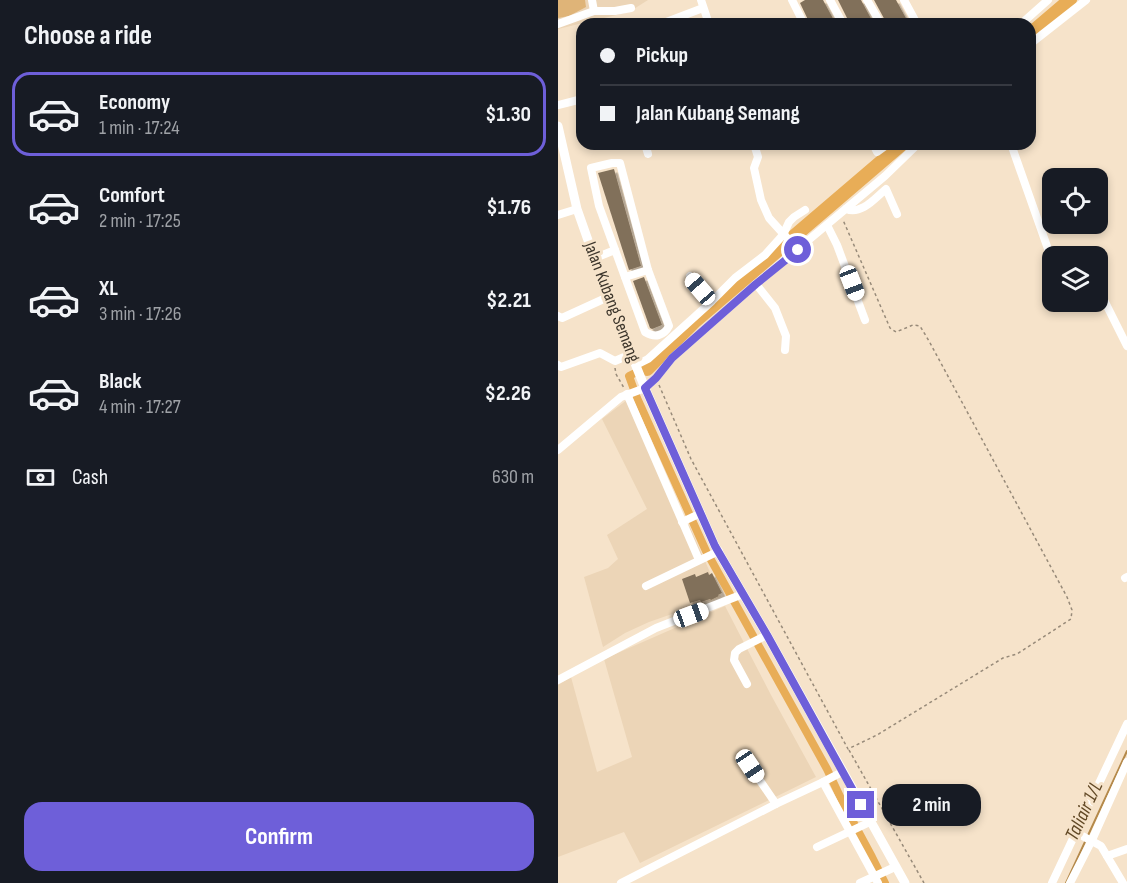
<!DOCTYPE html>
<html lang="en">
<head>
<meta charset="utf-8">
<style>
	body { margin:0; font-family:"Sofia Sans Condensed",sans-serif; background:#20242c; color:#f1f3f6; height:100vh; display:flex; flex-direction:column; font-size:22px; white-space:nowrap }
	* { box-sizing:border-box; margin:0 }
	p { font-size:20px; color:#9ea1a6 }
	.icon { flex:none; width:33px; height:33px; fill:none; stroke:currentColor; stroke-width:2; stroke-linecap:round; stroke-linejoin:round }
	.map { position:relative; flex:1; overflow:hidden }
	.side { display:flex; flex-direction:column; background:#171b24; width:558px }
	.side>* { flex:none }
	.banner { position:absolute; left:18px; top:18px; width:460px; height:132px; border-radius:18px; box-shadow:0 3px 9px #0003; display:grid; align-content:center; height:132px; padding:0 24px; background:#171b24 }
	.tools { position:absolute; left:484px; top:168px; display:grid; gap:12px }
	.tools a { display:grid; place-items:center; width:66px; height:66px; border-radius:12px; background:#171b24; box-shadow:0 3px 9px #0003; font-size:30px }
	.end { position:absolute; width:27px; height:27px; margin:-14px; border:8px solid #6e5fd9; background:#fff; box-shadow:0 0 0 3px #fff }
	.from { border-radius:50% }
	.bubble { position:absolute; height:42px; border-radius:18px; background:#171b24; box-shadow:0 3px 9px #0003; font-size:20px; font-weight:700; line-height:42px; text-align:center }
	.car { position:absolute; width:18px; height:36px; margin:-18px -9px; border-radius:8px; box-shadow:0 0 4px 2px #0007; background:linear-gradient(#fff 24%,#345 0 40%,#fff 0 76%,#345 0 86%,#fff 0) }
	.banner b { display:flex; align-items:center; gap:21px; height:57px; font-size:22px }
	.banner b+b { border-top:2px solid #363941 }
	.banner i { width:15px; height:15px; background:#f1f3f6 }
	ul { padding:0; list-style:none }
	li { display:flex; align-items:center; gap:18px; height:84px; margin:0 12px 9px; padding:0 12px; border:3px solid transparent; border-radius:18px }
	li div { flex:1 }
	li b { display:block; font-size:22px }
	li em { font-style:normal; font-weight:700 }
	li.active { border-color:#6e5fd9 }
	li>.icon { width:54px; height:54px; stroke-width:1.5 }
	h2 { padding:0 24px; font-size:27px; line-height:72px }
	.pay { display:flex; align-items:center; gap:15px; height:66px; padding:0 24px; font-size:22px }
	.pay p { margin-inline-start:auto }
	.action { display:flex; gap:12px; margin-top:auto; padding:12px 24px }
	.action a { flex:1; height:69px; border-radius:18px; background:#6e5fd9; color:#fff; font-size:24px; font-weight:700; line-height:69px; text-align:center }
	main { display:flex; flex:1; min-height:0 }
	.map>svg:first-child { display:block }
	.built { fill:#ecd5b7 }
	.pitch { fill:#dfb478 }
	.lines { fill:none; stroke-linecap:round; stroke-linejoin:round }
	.stream { stroke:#b4894a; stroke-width:2 }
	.canal { stroke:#e8ad57; stroke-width:8 }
	.river { stroke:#e8ad57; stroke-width:14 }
	.building { fill:#81705a; filter:url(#shadow) }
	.path { stroke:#978a79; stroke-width:1.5; stroke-dasharray:3 3; stroke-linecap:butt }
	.minor { stroke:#fff; stroke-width:8 }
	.major { stroke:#fff; stroke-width:9 }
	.route { stroke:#6e5fd9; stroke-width:8 }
	.labels { text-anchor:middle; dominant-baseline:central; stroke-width:6; stroke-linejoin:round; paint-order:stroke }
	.street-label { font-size:18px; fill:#3c352b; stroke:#f6e3ca }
	.water-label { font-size:20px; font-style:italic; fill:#624926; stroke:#f6e3ca }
</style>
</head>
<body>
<main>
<section class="side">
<h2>Choose a ride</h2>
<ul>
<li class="active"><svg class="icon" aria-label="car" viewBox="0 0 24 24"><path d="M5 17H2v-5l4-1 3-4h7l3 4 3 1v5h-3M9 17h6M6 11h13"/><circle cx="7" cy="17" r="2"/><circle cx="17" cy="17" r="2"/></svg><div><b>Economy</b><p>1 min · 17:24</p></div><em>$1.30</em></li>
<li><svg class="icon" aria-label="car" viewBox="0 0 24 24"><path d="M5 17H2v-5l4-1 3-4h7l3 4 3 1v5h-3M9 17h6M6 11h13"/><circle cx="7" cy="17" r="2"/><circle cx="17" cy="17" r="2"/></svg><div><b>Comfort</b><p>2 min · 17:25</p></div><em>$1.76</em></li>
<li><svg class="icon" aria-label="car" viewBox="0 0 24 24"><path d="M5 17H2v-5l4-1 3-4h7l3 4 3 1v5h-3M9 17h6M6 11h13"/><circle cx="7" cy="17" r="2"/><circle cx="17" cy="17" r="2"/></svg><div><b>XL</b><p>3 min · 17:26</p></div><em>$2.21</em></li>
<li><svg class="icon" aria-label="car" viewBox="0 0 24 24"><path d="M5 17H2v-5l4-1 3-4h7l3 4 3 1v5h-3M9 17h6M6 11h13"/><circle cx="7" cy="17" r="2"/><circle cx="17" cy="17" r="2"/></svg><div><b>Black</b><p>4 min · 17:27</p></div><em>$2.26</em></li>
</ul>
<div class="pay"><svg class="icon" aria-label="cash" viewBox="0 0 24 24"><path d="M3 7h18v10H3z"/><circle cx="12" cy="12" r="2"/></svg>Cash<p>630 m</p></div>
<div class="action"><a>Confirm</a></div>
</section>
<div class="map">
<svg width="569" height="883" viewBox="0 0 569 883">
	<defs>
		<filter id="shadow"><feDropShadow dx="3.5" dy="3.5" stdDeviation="0" flood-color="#0004"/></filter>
	</defs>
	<rect width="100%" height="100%" fill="#f6e3ca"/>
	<!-- built -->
	<g class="built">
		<path d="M 0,0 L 90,0 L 71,12 L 0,29 Z"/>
		<path d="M 69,400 L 125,528 L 131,525 L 163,597 L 91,622 L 67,633 L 45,647 L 26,577 L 50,568 L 60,559 L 49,535 L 89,509 L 44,419 Z"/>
		<path d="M 167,606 L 213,695 L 258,777 L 82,863 L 66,832 L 0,857 L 0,685 L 13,677 L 39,772 L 74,757 L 46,659 Z"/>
	</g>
	<!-- pitch -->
	<path class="pitch" d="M 0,0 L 27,0 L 28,7 L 11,16 L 0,18 Z"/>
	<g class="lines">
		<!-- stream -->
		<path class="stream" d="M 508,883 L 569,751"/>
		<!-- canal -->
		<g class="canal">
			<path d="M 75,374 L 71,376 L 79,398 L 148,551"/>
			<path d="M 152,558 L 269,769 L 286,805 L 314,857 L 327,883"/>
		</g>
		<!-- river -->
		<g class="river">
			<path d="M 472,34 L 512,0"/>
			<path d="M 89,369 L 136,322 L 344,144"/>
		</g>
	</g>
	<!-- building -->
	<g class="building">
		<path d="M 247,0 L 265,0 L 278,24 L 252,24 L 242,3 Z"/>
		<path d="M 280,0 L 303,0 L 316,24 L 292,24 Z"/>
		<path d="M 316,0 L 338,0 L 349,20 L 343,24 L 329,24 Z"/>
		<path d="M 56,169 L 83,266 L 71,270 L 40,173 Z"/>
		<path d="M 86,277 L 104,325 L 94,329 L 92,328 L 75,281 Z"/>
		<path d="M 150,572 L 151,575 L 154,573 L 164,593 L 160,595 L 161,596 L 153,600 L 152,599 L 143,602 L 142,600 L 132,603 L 124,579 L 137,574 L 138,577 Z"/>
	</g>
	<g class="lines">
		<!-- path -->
		<g class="path">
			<path d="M 57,368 L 58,374 L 66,388"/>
			<path d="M 101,385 L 133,459 L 290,749 L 319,735 L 445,658 L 459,654 L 513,619 L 514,610 L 509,597 L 371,341 L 362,326 L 355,325 L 338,332 L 332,328 L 285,220"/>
			<path d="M 291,750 L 366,883"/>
		</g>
		<!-- minor -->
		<g class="minor">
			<path d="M 34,0 L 36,11"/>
			<path d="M 143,0 L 151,24"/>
			<path d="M 234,0 L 246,24"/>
			<path d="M 272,0 L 285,24"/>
			<path d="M 309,0 L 323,24"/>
			<path d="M 346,0 L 359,24"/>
			<path d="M 0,24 L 36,11 L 57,11 L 73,8"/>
			<path d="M 103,24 L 145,8"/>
			<path d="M 463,24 L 490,0"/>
			<path d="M 472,44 L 528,0"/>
			<path d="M 0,105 L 24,99"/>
			<path d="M 87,144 L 90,154"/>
			<path d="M 196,144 L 200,157 L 196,168 L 203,200 L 211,218 L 240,250"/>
			<path d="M 315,144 L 319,152 L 330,144"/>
			<path d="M 453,144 L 490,249 C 500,260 510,248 522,252 L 524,256"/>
			<path d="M 54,163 L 62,163 L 90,270 L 111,326 C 106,336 97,338 87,332 L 41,206 L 33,168 Z"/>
			<path d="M 288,209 C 304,215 317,198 328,189 L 339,214"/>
			<path d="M 0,215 L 19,209"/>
			<path d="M 269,225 L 279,245 L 307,320"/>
			<path d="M 37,258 L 57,250"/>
			<path d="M 132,276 L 153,302"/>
			<path d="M 67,277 L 90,270"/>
			<path d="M 198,284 L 217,308 L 228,336 L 227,350"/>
			<path d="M 540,288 L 569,346"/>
			<path d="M 0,316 L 4,318 L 50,297"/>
			<path d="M 0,365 L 3,367 L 42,353 L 57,361 L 73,354"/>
			<path d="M 78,365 L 90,359 L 153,302 L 177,278 L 207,255 L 225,235 L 231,222 L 236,217 L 247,210"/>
			<path d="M 69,394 L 141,560"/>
			<path d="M 0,450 L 63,397 L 87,388 L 98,378 L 114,358 L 198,284 L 327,176 L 360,144"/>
			<path d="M 124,522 L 143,513"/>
			<path d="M 567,578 L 569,577"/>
			<path d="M 88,586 L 161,551"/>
			<path d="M 0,680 L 98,628 L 185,594"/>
			<path d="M 189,684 L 176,660 L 177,653 L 181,649 L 209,635"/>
			<path d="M 192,766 L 218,804"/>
			<path d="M 265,782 L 320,883"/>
			<path d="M 517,832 L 543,846 L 565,883"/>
			<path d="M 259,847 L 312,822"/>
			<path d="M 549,856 L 569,849"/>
			<path d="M 63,883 L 218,804 L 265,782 L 284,772"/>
			<path d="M 302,883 L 337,867"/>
			<path d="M 494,883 L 569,724"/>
			<path d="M 512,883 L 534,840 L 569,762"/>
		</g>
		<!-- major -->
		<path class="major" d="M 0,126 L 19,209 L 50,297 L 87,388 L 157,546 L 209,635 L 347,883"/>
	</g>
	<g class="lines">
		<!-- route -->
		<path class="route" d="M 240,250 L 198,284 L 114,358 L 98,378 L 87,388 L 157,546 L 209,635 L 303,805"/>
	</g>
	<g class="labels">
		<!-- street labels -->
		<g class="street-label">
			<text transform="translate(54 302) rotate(69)">Jalan Kubang Semang</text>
		</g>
		<!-- water labels -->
		<g class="water-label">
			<text transform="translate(526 811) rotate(-65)">Taliair 1/L</text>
		</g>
	</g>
</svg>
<div class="tools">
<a><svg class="icon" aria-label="locate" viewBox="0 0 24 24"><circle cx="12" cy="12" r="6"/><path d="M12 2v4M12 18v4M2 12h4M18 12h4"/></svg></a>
<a><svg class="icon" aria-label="layers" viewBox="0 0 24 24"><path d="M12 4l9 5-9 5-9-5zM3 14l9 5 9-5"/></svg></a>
</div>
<i class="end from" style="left:240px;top:250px"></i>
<i class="end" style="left:303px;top:805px"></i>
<div class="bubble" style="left:324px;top:784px;width:99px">2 min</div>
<i class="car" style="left:294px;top:283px;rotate:159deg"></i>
<i class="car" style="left:142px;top:289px;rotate:319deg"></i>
<i class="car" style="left:133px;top:615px;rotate:70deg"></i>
<i class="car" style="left:192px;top:766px;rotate:146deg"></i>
<div class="banner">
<b><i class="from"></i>Pickup</b>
<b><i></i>Jalan Kubang Semang</b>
</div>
</div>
</main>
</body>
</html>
